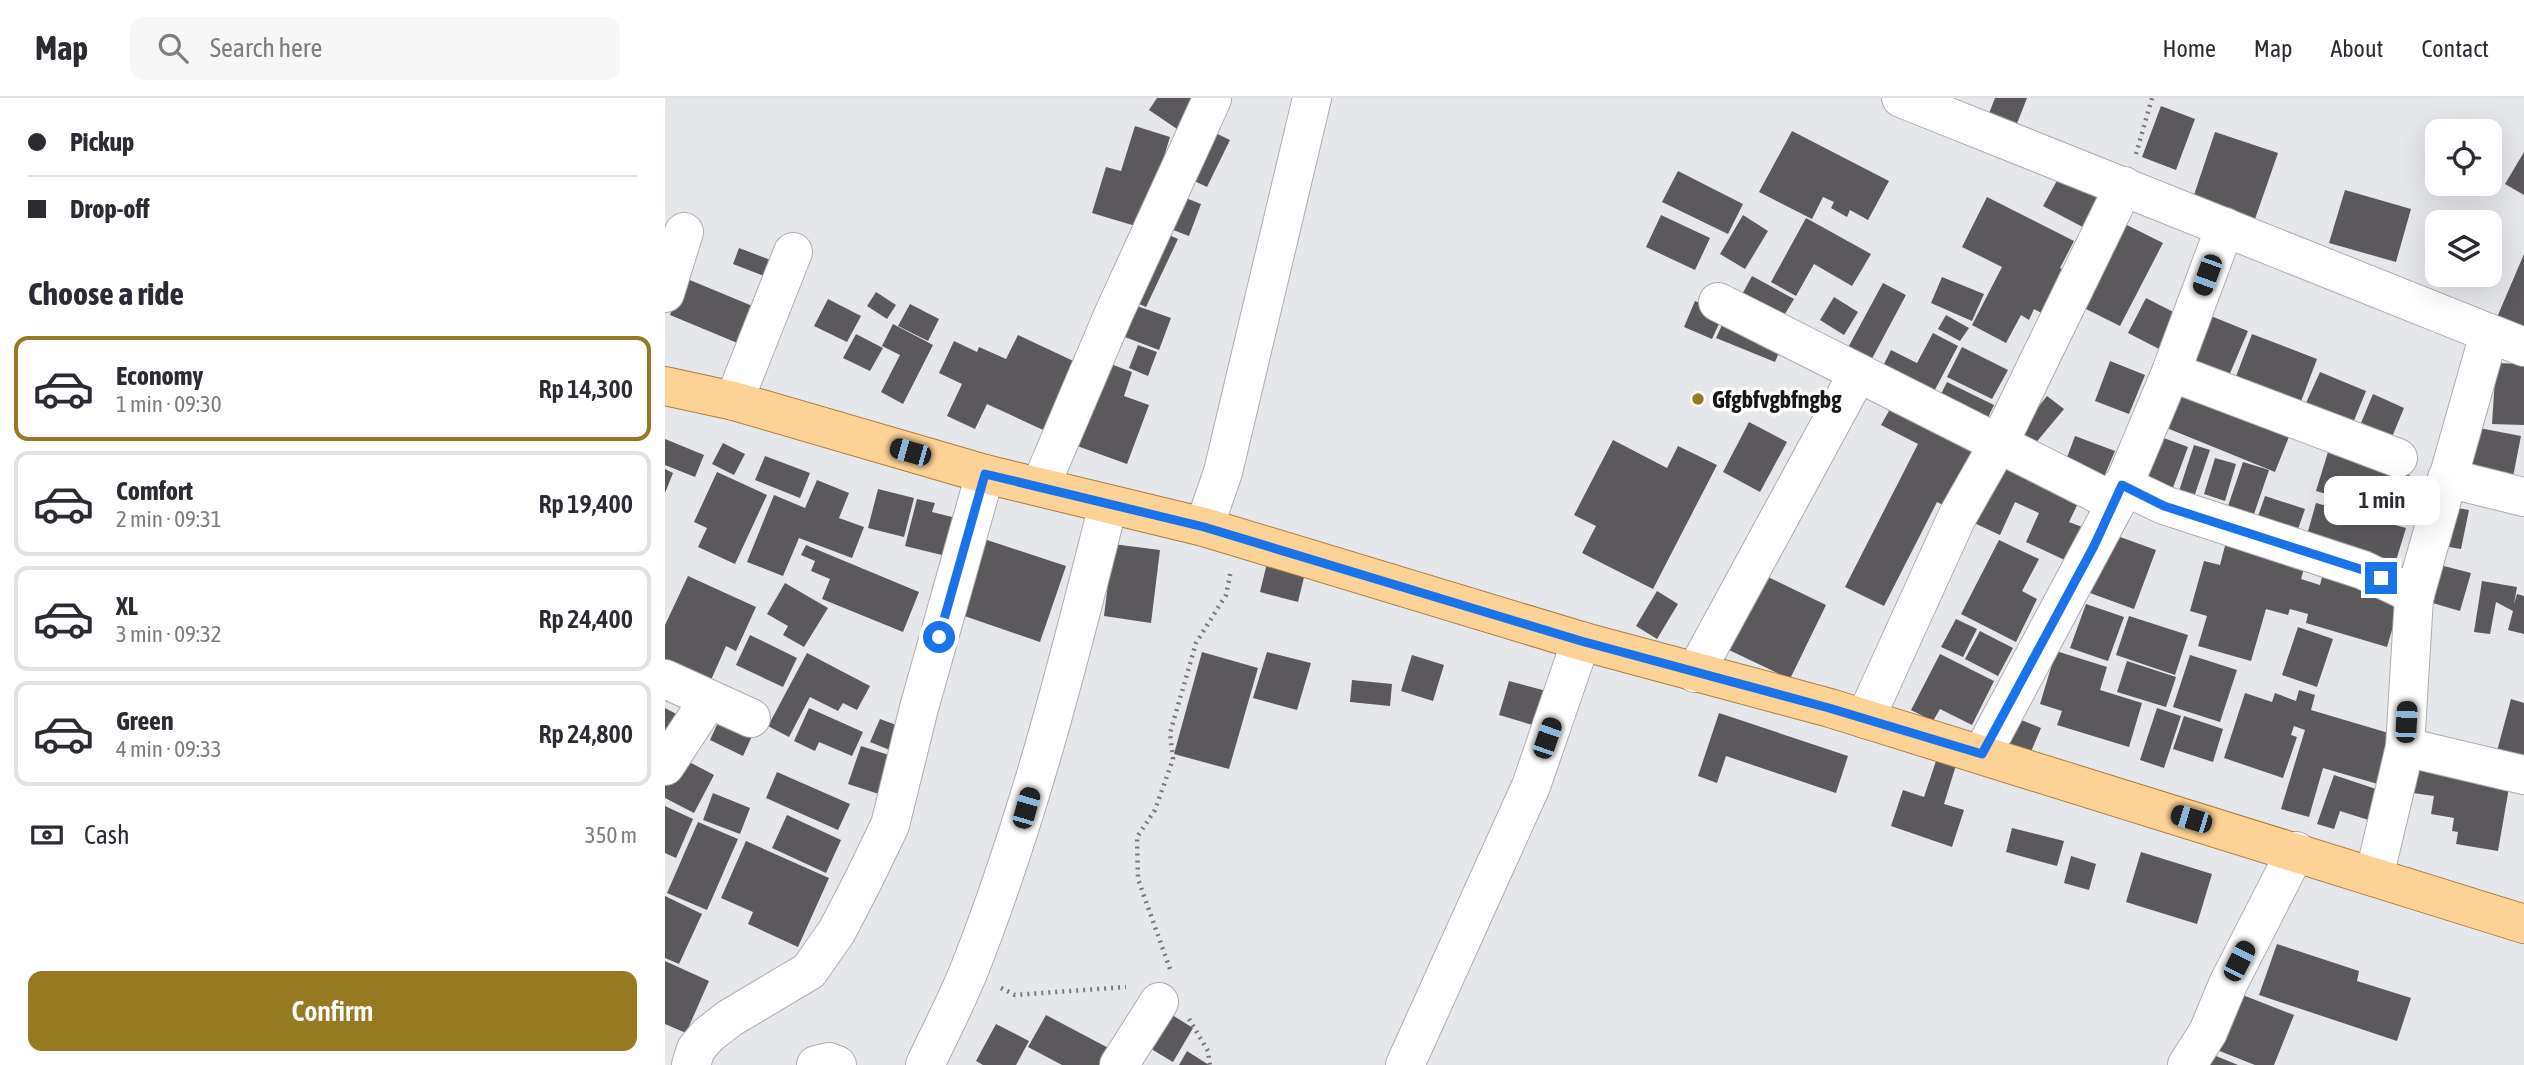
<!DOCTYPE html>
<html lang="en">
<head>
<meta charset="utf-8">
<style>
	body { margin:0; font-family:"Asap Condensed",sans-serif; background:#f7f7f7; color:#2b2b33; height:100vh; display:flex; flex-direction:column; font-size:26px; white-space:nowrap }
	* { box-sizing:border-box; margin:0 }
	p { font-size:23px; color:#7c7c81 }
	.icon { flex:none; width:38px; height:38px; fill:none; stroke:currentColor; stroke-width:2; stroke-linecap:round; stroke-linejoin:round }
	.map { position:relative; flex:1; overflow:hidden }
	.drawer { display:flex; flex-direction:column; background:#fff; width:665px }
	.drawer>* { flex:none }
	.hud { display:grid; align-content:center; height:154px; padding:0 28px; background:#fff }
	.fabs { position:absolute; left:1760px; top:21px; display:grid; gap:14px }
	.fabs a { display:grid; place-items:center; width:77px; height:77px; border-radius:14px; background:#fff; box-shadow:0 7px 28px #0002; font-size:35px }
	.end { position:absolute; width:32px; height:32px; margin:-16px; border:9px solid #1a73e8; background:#fff; box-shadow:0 0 0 4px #fff }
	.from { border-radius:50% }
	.bubble { position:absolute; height:49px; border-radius:14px; background:#fff; box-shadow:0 7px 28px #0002; font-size:23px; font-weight:600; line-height:49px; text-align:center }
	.car { position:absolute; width:21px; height:42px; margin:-21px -10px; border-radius:9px; box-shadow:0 0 5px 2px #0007; background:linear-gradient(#222 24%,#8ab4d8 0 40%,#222 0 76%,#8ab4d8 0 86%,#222 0) }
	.hud b { display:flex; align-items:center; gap:24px; height:66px; font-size:26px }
	.hud b+b { border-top:2px solid #e1e1e2 }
	.hud i { width:18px; height:18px; background:#2b2b33 }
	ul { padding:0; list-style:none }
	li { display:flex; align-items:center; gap:21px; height:105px; margin:0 14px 10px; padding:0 14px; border:4px solid #e1e1e2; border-radius:14px }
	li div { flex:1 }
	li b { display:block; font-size:26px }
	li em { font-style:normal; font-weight:600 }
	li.selected { border-color:#957a21 }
	li>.icon { width:63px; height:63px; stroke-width:1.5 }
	h2 { padding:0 28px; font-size:32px; line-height:84px }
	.pay { display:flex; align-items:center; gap:18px; height:77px; padding:0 28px; font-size:26px }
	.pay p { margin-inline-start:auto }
	.button { display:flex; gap:14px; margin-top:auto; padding:14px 28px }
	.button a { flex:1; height:80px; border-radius:14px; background:#957a21; color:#fff; font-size:28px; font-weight:600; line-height:80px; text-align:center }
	header { display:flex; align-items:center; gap:42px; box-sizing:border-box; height:98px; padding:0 35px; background:#fff; border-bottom:2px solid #e1e1e2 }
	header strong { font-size:33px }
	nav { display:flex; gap:38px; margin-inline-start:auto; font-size:24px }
	.search { width:490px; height:63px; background:#f7f7f7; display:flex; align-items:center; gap:18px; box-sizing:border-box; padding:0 24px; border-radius:14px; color:#7c7c81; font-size:26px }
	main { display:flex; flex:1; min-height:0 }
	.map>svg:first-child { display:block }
	.building { fill:#5b595c }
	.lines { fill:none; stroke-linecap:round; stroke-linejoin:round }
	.minor-casing { stroke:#adadb0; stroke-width:40 }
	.major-casing { stroke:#ac7d3c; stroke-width:40 }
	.path { stroke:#79797b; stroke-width:4.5; stroke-dasharray:2 5; stroke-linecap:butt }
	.minor { stroke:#fff; stroke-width:38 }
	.major { stroke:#fdd296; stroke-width:38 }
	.route { stroke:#1a73e8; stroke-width:9 }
	.poi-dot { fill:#957a21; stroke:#fff; stroke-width:2.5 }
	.labels { text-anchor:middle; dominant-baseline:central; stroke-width:7; stroke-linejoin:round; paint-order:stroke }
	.poi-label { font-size:24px; font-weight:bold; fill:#171718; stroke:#fff; text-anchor:start }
</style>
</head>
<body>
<header>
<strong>Map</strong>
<div class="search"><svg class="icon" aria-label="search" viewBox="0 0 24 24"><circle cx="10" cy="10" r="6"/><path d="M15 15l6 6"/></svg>Search here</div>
<nav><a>Home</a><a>Map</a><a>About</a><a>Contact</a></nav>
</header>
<main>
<section class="drawer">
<div class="hud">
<b><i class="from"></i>Pickup</b>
<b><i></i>Drop-off</b>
</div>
<h2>Choose a ride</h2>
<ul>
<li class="selected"><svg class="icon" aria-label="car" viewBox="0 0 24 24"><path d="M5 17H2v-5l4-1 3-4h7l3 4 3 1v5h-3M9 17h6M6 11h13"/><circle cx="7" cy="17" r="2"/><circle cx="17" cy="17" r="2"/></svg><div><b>Economy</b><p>1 min · 09:30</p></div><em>Rp 14,300</em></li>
<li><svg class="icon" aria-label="car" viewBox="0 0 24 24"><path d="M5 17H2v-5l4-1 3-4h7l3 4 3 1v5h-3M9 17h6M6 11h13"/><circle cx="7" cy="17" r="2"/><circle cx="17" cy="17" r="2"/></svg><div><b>Comfort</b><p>2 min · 09:31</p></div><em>Rp 19,400</em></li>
<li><svg class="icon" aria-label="car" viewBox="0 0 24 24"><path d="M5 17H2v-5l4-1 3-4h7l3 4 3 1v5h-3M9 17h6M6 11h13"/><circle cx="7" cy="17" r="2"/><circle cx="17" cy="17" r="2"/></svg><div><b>XL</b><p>3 min · 09:32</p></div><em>Rp 24,400</em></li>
<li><svg class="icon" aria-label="car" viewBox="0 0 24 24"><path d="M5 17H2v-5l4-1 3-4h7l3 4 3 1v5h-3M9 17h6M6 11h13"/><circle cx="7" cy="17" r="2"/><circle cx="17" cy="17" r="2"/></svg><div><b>Green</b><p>4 min · 09:33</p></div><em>Rp 24,800</em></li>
</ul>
<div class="pay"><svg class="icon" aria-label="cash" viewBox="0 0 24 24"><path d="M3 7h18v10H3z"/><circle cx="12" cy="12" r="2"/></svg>Cash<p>350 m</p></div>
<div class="button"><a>Confirm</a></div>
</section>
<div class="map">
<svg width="1859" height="967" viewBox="0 0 1859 967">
	<rect width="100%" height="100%" fill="#e6e7ea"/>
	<!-- building -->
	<g class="building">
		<path d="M 492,0 L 542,0 L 518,35 L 484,12 Z"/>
		<path d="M 1330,0 L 1362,0 L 1351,28 L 1323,18 Z"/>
		<path d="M 1496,8 L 1530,21 L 1511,72 L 1477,59 Z"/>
		<path d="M 470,28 L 505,39 L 477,130 L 427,115 L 441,69 L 456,73 Z"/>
		<path d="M 540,30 L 565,42 L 542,89 L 517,77 Z"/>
		<path d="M 1127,33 L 1224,83 L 1203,122 L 1185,112 L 1182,119 L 1166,110 L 1169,104 L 1158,99 L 1147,121 L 1094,94 Z"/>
		<path d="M 1550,34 L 1613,55 L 1590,121 L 1528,100 Z"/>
		<path d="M 1859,54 L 1859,97 L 1840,86 Z"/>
		<path d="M 1013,73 L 1078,106 L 1063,136 L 997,104 Z"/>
		<path d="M 1394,79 L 1443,104 L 1427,134 L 1378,108 Z"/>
		<path d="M 1680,92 L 1746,111 L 1731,164 L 1664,145 Z"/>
		<path d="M 508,95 L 536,106 L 524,138 L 495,127 Z"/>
		<path d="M 1322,99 L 1409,143 L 1395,170 L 1404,175 L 1382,218 L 1369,211 L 1364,222 L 1356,217 L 1341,245 L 1307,227 L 1337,169 L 1297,149 Z"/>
		<path d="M 996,117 L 1045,140 L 1030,172 L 981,149 Z"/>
		<path d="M 1078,117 L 1103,133 L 1080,171 L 1055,156 Z"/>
		<path d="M 1141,120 L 1206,156 L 1187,188 L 1149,166 L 1131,198 L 1106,184 Z"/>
		<path d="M 1460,126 L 1498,145 L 1455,228 L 1417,209 Z"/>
		<path d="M 491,131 L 513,141 L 481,209 L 458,199 Z"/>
		<path d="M 74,150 L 111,164 L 104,180 L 68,166 Z"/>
		<path d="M 1859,156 L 1859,236 L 1830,224 Z"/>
		<path d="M 1087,178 L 1129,201 L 1115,224 L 1074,202 Z"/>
		<path d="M 1277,179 L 1319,196 L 1307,223 L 1266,205 Z"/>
		<path d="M 20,180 L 97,212 L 82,249 L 5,217 Z"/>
		<path d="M 1218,185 L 1241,197 L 1202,270 L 1179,257 Z"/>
		<path d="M 211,194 L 231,207 L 222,221 L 202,208 Z"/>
		<path d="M 1169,199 L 1193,214 L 1179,237 L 1155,222 Z"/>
		<path d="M 1481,200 L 1520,220 L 1502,255 L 1463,235 Z"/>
		<path d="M 163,201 L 196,218 L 182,244 L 149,228 Z"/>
		<path d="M 455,202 L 506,220 L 494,252 L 444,233 Z"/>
		<path d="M 1030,203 L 1059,215 L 1047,241 L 1019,229 Z"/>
		<path d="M 245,206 L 274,221 L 263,243 L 233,228 Z"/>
		<path d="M 1536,214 L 1583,233 L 1560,287 L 1514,268 Z"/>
		<path d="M 1062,216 L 1120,240 L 1110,264 L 1051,240 Z"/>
		<path d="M 1281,217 L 1304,230 L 1295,243 L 1273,231 Z"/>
		<path d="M 228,226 L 268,247 L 238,306 L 216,294 L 235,257 L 217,248 Z"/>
		<path d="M 1268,235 L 1293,248 L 1264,303 L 1213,278 L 1226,252 L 1252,265 Z"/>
		<path d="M 191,236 L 218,250 L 205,273 L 178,260 Z"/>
		<path d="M 1587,236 L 1652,261 L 1632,314 L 1567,289 Z"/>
		<path d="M 353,237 L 419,268 L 387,336 L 322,306 L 310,331 L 282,318 L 297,286 L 274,275 L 289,243 L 312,254 L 314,249 L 341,261 Z"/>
		<path d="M 473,247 L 492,254 L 483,278 L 464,270 Z"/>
		<path d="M 1297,249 L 1343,272 L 1327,301 L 1282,279 Z"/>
		<path d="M 435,262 L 467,274 L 459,298 L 484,307 L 462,366 L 404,345 Z"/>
		<path d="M 1445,263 L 1480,277 L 1464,316 L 1430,303 Z"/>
		<path d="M 1831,265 L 1859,266 L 1859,327 L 1827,326 Z"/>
		<path d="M 1655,274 L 1701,293 L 1688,325 L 1641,305 Z"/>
		<path d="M 1282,284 L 1329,307 L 1318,330 L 1271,306 Z"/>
		<path d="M 1507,289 L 1625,336 L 1610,374 L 1492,326 Z"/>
		<path d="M 1708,296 L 1739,310 L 1727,339 L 1696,325 Z"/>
		<path d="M 1382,298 L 1399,311 L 1369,347 L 1344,327 L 1365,300 L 1374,308 Z"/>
		<path d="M 1229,304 L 1316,348 L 1284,410 L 1272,404 L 1219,508 L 1180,489 L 1253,346 L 1216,327 Z"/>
		<path d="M 1084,324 L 1122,344 L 1095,394 L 1058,374 Z"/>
		<path d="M 1809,329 L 1856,338 L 1847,384 L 1800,376 Z"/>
		<path d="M 1488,336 L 1523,349 L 1506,395 L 1472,383 Z"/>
		<path d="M 1410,338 L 1450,353 L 1438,381 L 1400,365 Z"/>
		<path d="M 0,341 L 39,357 L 30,379 L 0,367 Z"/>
		<path d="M 948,342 L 1002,370 L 1013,348 L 1052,367 L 988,491 L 917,455 L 931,428 L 909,417 Z"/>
		<path d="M 58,345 L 80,356 L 69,377 L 47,366 Z"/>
		<path d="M 1529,347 L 1545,352 L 1529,399 L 1514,393 Z"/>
		<path d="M 1663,354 L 1760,382 L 1748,421 L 1651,393 Z"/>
		<path d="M 100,358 L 145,375 L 135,400 L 90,382 Z"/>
		<path d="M 1337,360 L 1417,397 L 1404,424 L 1420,430 L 1404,464 L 1361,444 L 1374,415 L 1350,404 L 1335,437 L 1307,424 Z"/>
		<path d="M 1550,360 L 1571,366 L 1560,403 L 1539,396 Z"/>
		<path d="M 1578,364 L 1604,372 L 1587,422 L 1561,414 Z"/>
		<path d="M 0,371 L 8,375 L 0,395 Z"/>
		<path d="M 52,374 L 102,397 L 70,466 L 33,449 L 42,430 L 29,424 Z"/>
		<path d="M 152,382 L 184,395 L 174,420 L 199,429 L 187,460 L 134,440 L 118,478 L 82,464 L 109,397 L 140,410 Z"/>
		<path d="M 213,391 L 249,400 L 239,439 L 203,430 Z"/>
		<path d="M 1600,398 L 1640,411 L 1631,437 L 1591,424 Z"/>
		<path d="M 252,401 L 270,405 L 267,414 L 295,421 L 285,459 L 240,448 Z"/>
		<path d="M 1651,405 L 1741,430 L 1729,469 L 1640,444 Z"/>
		<path d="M 1786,409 L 1804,412 L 1796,451 L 1778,448 Z"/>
		<path d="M 1447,436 L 1491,452 L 1469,511 L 1425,495 Z"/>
		<path d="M 310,438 L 401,468 L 375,544 L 285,513 Z"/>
		<path d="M 1334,442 L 1374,461 L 1357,493 L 1372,501 L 1351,544 L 1296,516 Z"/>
		<path d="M 1561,444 L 1640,467 L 1636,481 L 1655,487 L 1658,475 L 1737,498 L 1722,549 L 1641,525 L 1643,516 L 1625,511 L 1623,517 L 1601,511 L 1586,563 L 1533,548 L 1542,518 L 1525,513 L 1539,463 L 1555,467 Z"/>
		<path d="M 448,446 L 495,452 L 486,525 L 439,518 Z"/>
		<path d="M 141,447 L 254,494 L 238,534 L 157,501 L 165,481 L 146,473 L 150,463 L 136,457 Z"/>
		<path d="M 602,465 L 640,475 L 633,504 L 595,494 Z"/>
		<path d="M 1775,467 L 1806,475 L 1795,513 L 1764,504 Z"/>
		<path d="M 1099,477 L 1161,507 L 1125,581 L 1064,552 Z"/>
		<path d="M 23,478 L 91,509 L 71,553 L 61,548 L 46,582 L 0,561 L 0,527 Z"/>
		<path d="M 1817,483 L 1852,489 L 1849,506 L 1852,496 L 1859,498 L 1859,536 L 1843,532 L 1848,513 L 1831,504 L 1825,536 L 1809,534 Z"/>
		<path d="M 120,485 L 163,510 L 139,549 L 118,537 L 123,528 L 102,516 Z"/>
		<path d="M 992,493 L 1013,506 L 992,541 L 971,528 Z"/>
		<path d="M 1421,506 L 1459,519 L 1443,563 L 1405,550 Z"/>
		<path d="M 1464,518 L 1523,537 L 1510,577 L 1451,557 Z"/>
		<path d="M 1291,521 L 1312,531 L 1298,559 L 1276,549 Z"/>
		<path d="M 1633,529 L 1668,541 L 1652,589 L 1617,577 Z"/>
		<path d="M 1315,533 L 1348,550 L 1333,578 L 1300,561 Z"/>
		<path d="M 85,537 L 132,560 L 118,589 L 71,567 Z"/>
		<path d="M 1391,553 L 1442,569 L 1435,592 L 1477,605 L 1464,649 L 1392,627 L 1397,613 L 1375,606 Z"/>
		<path d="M 537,554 L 593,570 L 564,671 L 509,656 Z"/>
		<path d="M 602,554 L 646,565 L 632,612 L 588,600 Z"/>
		<path d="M 142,555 L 205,588 L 192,612 L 178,605 L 173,613 L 145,599 L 124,639 L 103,628 Z"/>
		<path d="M 1275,556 L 1329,583 L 1307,627 L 1275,611 L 1268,623 L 1246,612 Z"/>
		<path d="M 747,557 L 779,567 L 768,603 L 736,593 Z"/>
		<path d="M 1525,557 L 1572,572 L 1555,624 L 1508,609 Z"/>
		<path d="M 1462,563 L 1511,579 L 1501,609 L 1452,594 Z"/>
		<path d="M 687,582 L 727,586 L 725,608 L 685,604 Z"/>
		<path d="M 844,583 L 881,593 L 871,628 L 834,617 Z"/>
		<path d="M 1634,592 L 1650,597 L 1646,612 L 1737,639 L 1723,689 L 1658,670 L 1644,719 L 1616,711 L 1640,632 L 1629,628 L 1626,637 L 1632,639 L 1618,680 L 1559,660 L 1580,595 L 1607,604 L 1610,595 L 1631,603 Z"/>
		<path d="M 1846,601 L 1859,605 L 1859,670 L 1828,668 Z"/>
		<path d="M 0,610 L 17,619 L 0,650 Z"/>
		<path d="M 144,610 L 198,634 L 187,658 L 154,644 L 150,653 L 129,643 Z"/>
		<path d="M 1492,610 L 1516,618 L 1499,670 L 1475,662 Z"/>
		<path d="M 1054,615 L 1183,658 L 1171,695 L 1061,658 L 1052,685 L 1033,678 Z"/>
		<path d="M 1519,618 L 1558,631 L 1548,664 L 1508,651 Z"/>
		<path d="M 55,620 L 88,636 L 78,658 L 45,642 Z"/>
		<path d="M 215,621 L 242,631 L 232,655 L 205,644 Z"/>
		<path d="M 1354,621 L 1376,630 L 1365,656 L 1343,647 Z"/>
		<path d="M 196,648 L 230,659 L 217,697 L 183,686 Z"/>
		<path d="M 11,657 L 49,677 L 29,715 L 0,700 L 0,679 Z"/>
		<path d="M 1273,657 L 1292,664 L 1279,706 L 1299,712 L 1287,749 L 1226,728 L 1238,692 L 1259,699 Z"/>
		<path d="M 1753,663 L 1846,678 L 1833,753 L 1791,746 L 1793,734 L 1787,733 L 1789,720 L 1766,716 L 1769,698 L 1748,695 Z"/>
		<path d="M 112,674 L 185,706 L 173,732 L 101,700 Z"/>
		<path d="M 1669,677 L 1723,695 L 1713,725 L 1675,713 L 1669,731 L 1652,726 Z"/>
		<path d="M 48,695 L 85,710 L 75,736 L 38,722 Z"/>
		<path d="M 0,708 L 28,721 L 11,760 L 0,755 Z"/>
		<path d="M 122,717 L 176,742 L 161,775 L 107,750 Z"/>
		<path d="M 33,724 L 73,741 L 42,812 L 2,795 Z"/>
		<path d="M 1347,730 L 1399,743 L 1392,768 L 1341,754 Z"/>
		<path d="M 81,743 L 164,780 L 133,849 L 83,826 L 88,814 L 56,800 Z"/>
		<path d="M 1476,754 L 1547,776 L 1532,826 L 1461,804 Z"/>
		<path d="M 1406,758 L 1431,766 L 1424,792 L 1399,785 Z"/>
		<path d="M 0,798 L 37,816 L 14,866 L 0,860 Z"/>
		<path d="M 1612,846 L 1694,873 L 1692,883 L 1746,900 L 1732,943 L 1594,897 Z"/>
		<path d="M 0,863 L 44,883 L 21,935 L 0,926 Z"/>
		<path d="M 1570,894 L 1629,917 L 1609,967 L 1590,967 L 1547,950 Z"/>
		<path d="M 504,915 L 528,930 L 508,964 L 483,949 Z"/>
		<path d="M 381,917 L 453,955 L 447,967 L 397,967 L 363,949 Z"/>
		<path d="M 331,926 L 364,943 L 351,967 L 318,967 L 311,963 Z"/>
		<path d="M 522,953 L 544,967 L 514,967 Z"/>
		<path d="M 1546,956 L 1573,967 L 1542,967 Z"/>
	</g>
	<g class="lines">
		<!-- minor casing -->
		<g class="minor-casing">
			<g id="minor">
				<path d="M 1236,0 L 1859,249"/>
				<path d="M 0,195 L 19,134"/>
				<path d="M 1053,204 L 1451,405"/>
				<path d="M 1506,274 L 1733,360"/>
				<path d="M 69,303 L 128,154"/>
				<path d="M 1782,380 L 1859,399"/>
				<path d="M 1457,387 L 1499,407 L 1698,472 L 1750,497"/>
				<path d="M 375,389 L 449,215 L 547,1"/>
				<path d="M 539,429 L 558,374 L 647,0"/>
				<path d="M 1030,575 L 1193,275"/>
				<path d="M 0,581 L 86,620"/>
				<path d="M 1200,621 L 1292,419 L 1334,345 L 1459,88"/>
				<path d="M 1740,649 L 1749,500 L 1824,236"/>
				<path d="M 1317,656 L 1451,405 L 1506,274 L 1560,129"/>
				<path d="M 0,668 L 44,601"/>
				<path d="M 1709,779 L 1740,649 L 1859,677"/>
				<path d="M 26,967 L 31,951 L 43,937 L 65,920 L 144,873 L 172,833 L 198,783 L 225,727 L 254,610 L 320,376"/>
				<path d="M 151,967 L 164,964 L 172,967"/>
				<path d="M 260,967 C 275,935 292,903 305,870 C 364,720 404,563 443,407"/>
				<path d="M 454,967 L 494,904"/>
				<path d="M 740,967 L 866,688 L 916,543"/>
				<path d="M 1522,967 L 1543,934 L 1563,886 L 1631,753"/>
			</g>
		</g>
		<!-- major casing -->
		<g class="major-casing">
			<path id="major" d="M 0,288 L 69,303 L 320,376 L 539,429 L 916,543 L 1165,610 L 1859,826"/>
		</g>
		<!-- path -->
		<g class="path">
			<path d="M 1471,56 L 1487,0"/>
			<path d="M 505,871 L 473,781 L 472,739 L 490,712 L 508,661 L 505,635 L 531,545 L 561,497 L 566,472"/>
			<path d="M 336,890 L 350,897 L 461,889"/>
			<path d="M 524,921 L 543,953 L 545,967"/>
		</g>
		<!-- minor -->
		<use href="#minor" class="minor"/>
		<!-- major -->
		<use href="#major" class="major"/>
	</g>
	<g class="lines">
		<!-- route -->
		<path class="route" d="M 274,539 L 320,376 L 539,429 L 916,543 L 1164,610 L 1317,656 L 1429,448 L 1457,387 L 1499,408 L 1698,472 L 1716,480"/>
	</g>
	<!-- markers -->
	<circle class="poi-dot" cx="1033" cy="301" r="7"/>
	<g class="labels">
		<!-- poi labels -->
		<g class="poi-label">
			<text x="1047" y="301">Gfgbfvgbfngbg</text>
		</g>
	</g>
</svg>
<div class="fabs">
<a><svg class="icon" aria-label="locate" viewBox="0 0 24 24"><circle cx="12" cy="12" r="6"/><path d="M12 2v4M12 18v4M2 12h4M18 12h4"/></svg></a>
<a><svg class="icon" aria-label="layers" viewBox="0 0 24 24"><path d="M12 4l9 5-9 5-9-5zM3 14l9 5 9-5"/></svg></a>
</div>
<i class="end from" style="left:274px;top:539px"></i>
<i class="end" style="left:1716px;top:480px"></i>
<div class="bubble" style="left:1659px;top:378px;width:116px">1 min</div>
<i class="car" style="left:1542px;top:177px;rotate:200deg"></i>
<i class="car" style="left:245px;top:354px;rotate:286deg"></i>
<i class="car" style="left:1741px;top:624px;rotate:3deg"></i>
<i class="car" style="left:882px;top:640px;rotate:19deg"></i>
<i class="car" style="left:361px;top:710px;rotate:16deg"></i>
<i class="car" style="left:1526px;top:721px;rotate:287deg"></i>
<i class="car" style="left:1574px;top:863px;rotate:27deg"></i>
</div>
</main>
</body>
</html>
